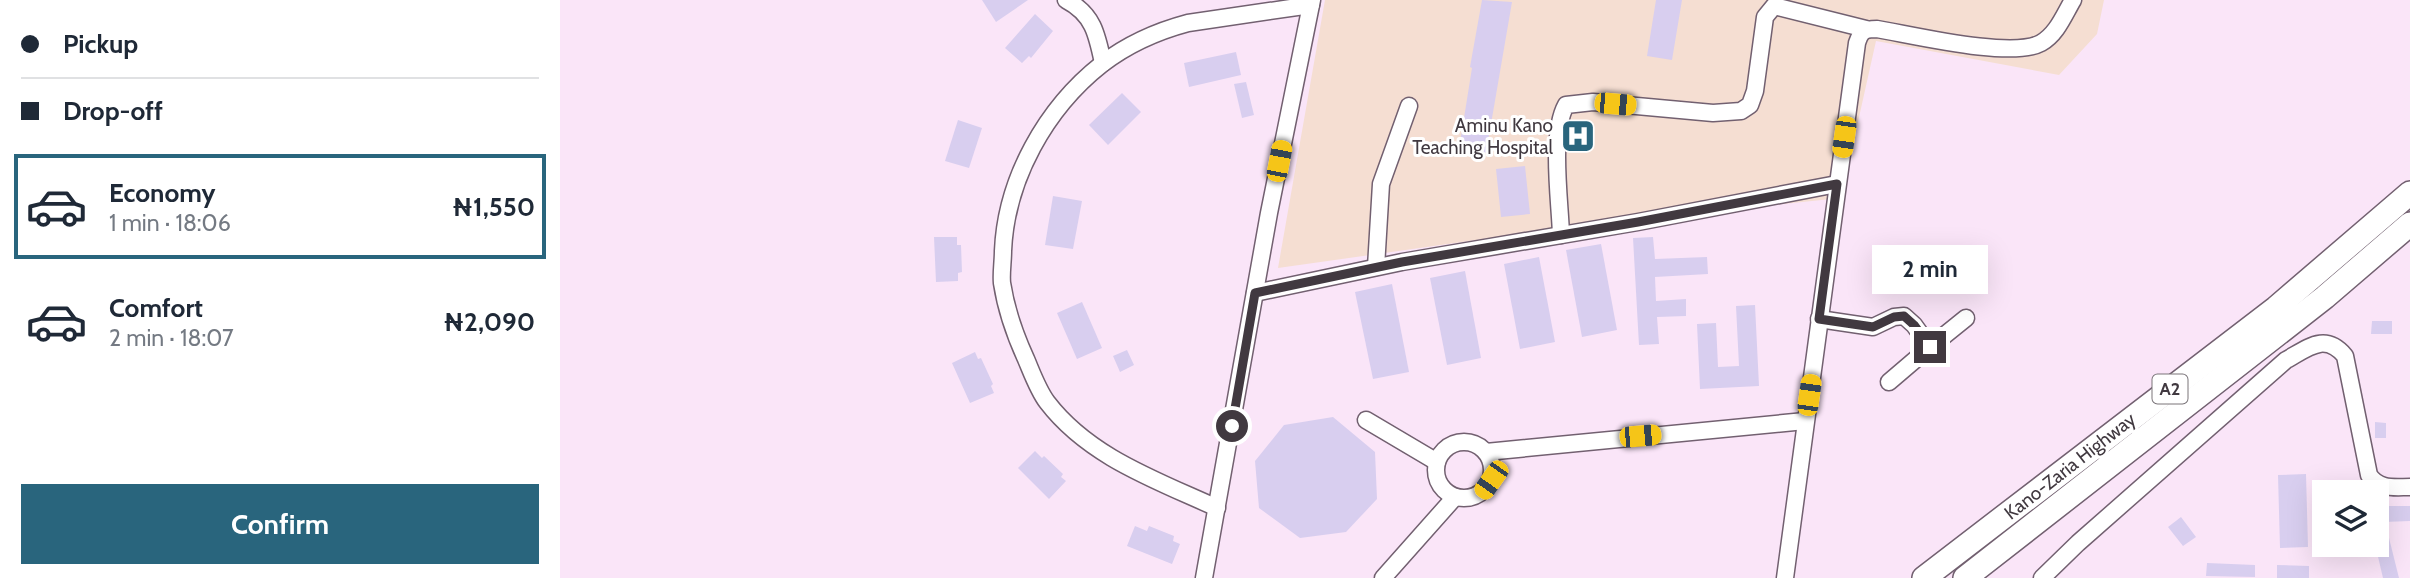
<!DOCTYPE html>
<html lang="en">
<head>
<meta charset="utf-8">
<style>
	body { margin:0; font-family:Cabin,sans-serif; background:#f2f2f3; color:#1f2937; height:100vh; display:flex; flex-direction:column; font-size:26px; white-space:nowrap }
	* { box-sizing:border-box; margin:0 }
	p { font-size:23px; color:#747a83 }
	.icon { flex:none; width:38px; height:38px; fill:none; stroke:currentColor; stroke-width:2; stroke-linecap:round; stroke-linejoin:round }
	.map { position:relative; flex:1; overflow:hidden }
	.sheet { display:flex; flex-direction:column; background:#fff; width:560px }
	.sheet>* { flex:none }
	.hud { display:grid; align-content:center; height:154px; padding:0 21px; background:#fff }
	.tools { position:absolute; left:1752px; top:480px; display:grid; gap:14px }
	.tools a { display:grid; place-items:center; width:77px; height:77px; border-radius:0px; background:#fff; box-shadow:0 7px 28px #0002; font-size:35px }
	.end { position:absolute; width:32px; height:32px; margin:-16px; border:9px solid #413940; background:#fff; box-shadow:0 0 0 4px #fff }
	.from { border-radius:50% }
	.bubble { position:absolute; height:49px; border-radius:0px; background:#fff; box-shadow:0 7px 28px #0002; font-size:23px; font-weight:700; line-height:49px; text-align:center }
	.car { position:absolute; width:21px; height:42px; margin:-21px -10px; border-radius:9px; box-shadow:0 0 5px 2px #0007; background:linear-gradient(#f5c518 24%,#345 0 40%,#f5c518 0 76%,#345 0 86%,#f5c518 0) }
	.hud b { display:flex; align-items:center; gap:24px; height:66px; font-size:26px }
	.hud b+b { border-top:2px solid #e0e1e3 }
	.hud i { width:18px; height:18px; background:#1f2937 }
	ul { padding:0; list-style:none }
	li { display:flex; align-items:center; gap:21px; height:105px; margin:0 14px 10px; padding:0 7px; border:4px solid transparent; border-radius:0px }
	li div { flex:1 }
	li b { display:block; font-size:26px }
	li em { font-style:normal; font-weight:700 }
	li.on { border-color:#29657d }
	li>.icon { width:63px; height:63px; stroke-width:1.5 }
	.cta { display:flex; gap:14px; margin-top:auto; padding:14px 21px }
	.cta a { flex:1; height:80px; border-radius:0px; background:#29657d; color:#fff; font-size:28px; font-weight:700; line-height:80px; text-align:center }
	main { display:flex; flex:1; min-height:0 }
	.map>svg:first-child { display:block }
	.medical { fill:#f5ded2 }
	.building { fill:#d8ceef }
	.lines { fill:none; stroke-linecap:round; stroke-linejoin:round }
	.minor-casing { stroke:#726070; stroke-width:19 }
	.highway-casing { stroke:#726070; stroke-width:26 }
	.minor { stroke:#fff; stroke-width:16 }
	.highway { stroke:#fff; stroke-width:23 }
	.route { stroke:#413940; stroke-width:9 }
	.labels { text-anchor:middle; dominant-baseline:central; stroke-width:6; stroke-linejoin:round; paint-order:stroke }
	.shield { fill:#fff; stroke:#7a7479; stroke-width:2 }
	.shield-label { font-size:18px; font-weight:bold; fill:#413940 }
	.poi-label { font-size:19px; fill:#413940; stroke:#fff; text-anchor:end }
	.street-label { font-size:19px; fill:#413940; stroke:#fff }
</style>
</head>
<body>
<main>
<section class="sheet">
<div class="hud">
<b><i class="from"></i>Pickup</b>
<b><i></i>Drop-off</b>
</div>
<ul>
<li class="on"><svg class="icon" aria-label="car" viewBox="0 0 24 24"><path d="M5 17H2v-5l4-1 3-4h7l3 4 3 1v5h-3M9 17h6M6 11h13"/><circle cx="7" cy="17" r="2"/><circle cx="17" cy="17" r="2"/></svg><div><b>Economy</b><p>1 min · 18:06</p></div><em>₦1,550</em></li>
<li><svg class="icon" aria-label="car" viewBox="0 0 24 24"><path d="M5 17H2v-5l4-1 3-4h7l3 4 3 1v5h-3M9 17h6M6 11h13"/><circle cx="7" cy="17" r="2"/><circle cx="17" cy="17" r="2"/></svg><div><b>Comfort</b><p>2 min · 18:07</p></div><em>₦2,090</em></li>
</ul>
<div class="cta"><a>Confirm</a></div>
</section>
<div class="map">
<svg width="1850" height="578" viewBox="0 0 1850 578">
	<rect width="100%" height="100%" fill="#fae5f8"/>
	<!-- medical -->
	<path class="medical" d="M 765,0 L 1544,0 L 1537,34 L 1499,75 L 1316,41 L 1281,198 L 1030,224 L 718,268 Z"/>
	<!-- building -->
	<g class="building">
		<path d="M 422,0 L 468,0 L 436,22 Z"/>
		<path d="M 922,0 L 952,2 L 926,153 L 899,149 L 912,68 L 910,67 Z"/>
		<path d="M 1096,0 L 1122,0 L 1112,60 L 1087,56 Z"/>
		<path d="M 475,14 L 493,31 L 471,58 L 469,56 L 462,63 L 445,48 Z"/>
		<path d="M 676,52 L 681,75 L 629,87 L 624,63 Z"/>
		<path d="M 686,82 L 694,115 L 682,118 L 674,84 Z"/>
		<path d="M 562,93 L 581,112 L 548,145 L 529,125 Z"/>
		<path d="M 398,120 L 422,128 L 409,168 L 385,161 Z"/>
		<path d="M 965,166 L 970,214 L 941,217 L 936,169 Z"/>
		<path d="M 493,196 L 522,201 L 513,249 L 485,245 Z"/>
		<path d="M 374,237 L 397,237 L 397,245 L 401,245 L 402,272 L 398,273 L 398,281 L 376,282 Z"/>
		<path d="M 1093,237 L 1095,259 L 1147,257 L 1148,274 L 1095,277 L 1096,301 L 1126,299 L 1126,316 L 1097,317 L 1099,344 L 1079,345 L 1073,238 Z"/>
		<path d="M 1041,244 L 1057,330 L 1022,337 L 1006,250 Z"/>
		<path d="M 979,257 L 995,342 L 960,349 L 944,264 Z"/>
		<path d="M 905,271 L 921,358 L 887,365 L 870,278 Z"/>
		<path d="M 832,284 L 849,372 L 813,379 L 795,292 Z"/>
		<path d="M 522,302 L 542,348 L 517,359 L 497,313 Z"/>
		<path d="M 1195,305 L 1199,386 L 1140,389 L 1137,324 L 1156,323 L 1158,367 L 1179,366 L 1176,306 Z"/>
		<path d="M 1812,321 L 1832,321 L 1832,334 L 1811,334 Z"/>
		<path d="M 567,350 L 574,365 L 560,372 L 553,356 Z"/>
		<path d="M 415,352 L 418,359 L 421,358 L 433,384 L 431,386 L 434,393 L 410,403 L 392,363 Z"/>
		<path d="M 773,417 L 815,452 L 817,499 L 786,532 L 740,538 L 699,508 L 695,461 L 724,425 Z"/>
		<path d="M 1815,422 L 1826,423 L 1826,438 L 1815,438 Z"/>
		<path d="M 475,451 L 482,458 L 484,456 L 503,474 L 501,477 L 506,481 L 489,499 L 458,468 Z"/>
		<path d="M 1746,474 L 1748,547 L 1720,548 L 1718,475 Z"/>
		<path d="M 1823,506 L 1850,506 L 1850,521 L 1824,522 Z"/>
		<path d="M 1621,517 L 1636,537 L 1623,546 L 1608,527 Z"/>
		<path d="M 575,526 L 587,531 L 589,526 L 614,536 L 613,541 L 620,544 L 612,564 L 567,546 Z"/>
		<path d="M 1826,526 L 1839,578 L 1823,578 L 1815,544 L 1816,527 Z"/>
		<path d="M 1647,563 L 1695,565 L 1695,577 L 1646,576 Z"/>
		<path d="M 1717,565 L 1749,566 L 1749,578 L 1717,578 Z"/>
	</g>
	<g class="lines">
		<!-- minor casing -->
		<g class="minor-casing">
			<g id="minor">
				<path d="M 506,0 C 533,14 537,34 543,63"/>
				<path d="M 1001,235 C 1000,201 990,134 1006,105 L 1033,102 L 1153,113 L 1181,111 L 1190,105 L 1195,91 L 1205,17 L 1214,6 L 1306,29"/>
				<path d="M 816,267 L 821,184 L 849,106"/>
				<path d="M 695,293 L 842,262 L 1078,222 L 1277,184"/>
				<path d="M 1259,319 L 1313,327 L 1334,317 L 1344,316 L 1354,325 L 1370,347 L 1406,318"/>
				<path d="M 1329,382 L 1370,347"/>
				<path d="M 806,420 L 877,462"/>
				<circle cx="904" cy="470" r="28"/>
				<path d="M 926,452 L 1245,421"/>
				<path d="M 657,508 C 596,480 529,457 487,402 C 478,390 472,373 466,359 C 455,335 446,309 442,283 C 441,273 443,262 443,251 C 446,179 486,108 542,64 C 568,44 598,31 628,23 L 751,5"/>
				<path d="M 644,578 L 709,213 L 752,0"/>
				<path d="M 823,578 L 895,497"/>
				<path d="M 1225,578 L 1297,43 C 1301,31 1304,29 1317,29 C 1353,35 1452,59 1481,43 C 1497,34 1504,15 1513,0"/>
				<path d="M 1482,578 L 1518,543 L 1726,360 C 1748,348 1765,332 1785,356 L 1809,475 C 1819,490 1834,487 1850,487"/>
			</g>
		</g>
		<!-- highway casing -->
		<g class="highway-casing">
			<g id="highway">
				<path d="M 1364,578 L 1716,308 L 1850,193"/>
				<path d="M 1405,578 L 1765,297 L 1850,224"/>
			</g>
		</g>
		<!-- minor -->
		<use href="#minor" class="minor"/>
		<!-- highway -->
		<use href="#highway" class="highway"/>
	</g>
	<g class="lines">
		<!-- route -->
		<path class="route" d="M 672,426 L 695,293 L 842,262 L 1078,222 L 1277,184 L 1259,319 L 1313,327 L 1334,317 L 1344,316 L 1354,325 L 1370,347"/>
	</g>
	<!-- icons -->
	<defs>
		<g id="hospital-square" transform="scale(1.75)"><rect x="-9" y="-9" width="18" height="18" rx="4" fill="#29657d" stroke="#fff"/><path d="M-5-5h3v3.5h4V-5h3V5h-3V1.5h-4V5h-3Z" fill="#fff"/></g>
	</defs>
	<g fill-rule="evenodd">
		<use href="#hospital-square" x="1018" y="136"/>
	</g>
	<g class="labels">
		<!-- shield labels -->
		<rect class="shield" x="1592.5" y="374.5" width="35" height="29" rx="5"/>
		<g class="shield-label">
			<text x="1610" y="389">A2</text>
		</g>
		<!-- poi labels -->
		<g class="poi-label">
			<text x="993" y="125">Aminu Kano<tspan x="993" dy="22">Teaching Hospital</tspan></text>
		</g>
		<!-- street labels -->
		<g class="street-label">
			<text transform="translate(1510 466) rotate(-38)">Kano-Zaria Highway</text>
		</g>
	</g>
</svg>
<div class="tools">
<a><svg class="icon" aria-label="layers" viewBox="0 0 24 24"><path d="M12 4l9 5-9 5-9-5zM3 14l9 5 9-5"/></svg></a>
</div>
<i class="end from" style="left:672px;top:426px"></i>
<i class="end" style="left:1370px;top:347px"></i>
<div class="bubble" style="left:1312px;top:245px;width:116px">2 min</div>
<i class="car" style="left:1055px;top:104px;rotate:95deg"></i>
<i class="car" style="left:1284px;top:137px;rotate:188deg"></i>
<i class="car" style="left:719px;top:161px;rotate:11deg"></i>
<i class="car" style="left:1249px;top:395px;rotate:8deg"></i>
<i class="car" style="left:1080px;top:436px;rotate:85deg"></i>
<i class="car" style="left:931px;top:480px;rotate:215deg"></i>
</div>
</main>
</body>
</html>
